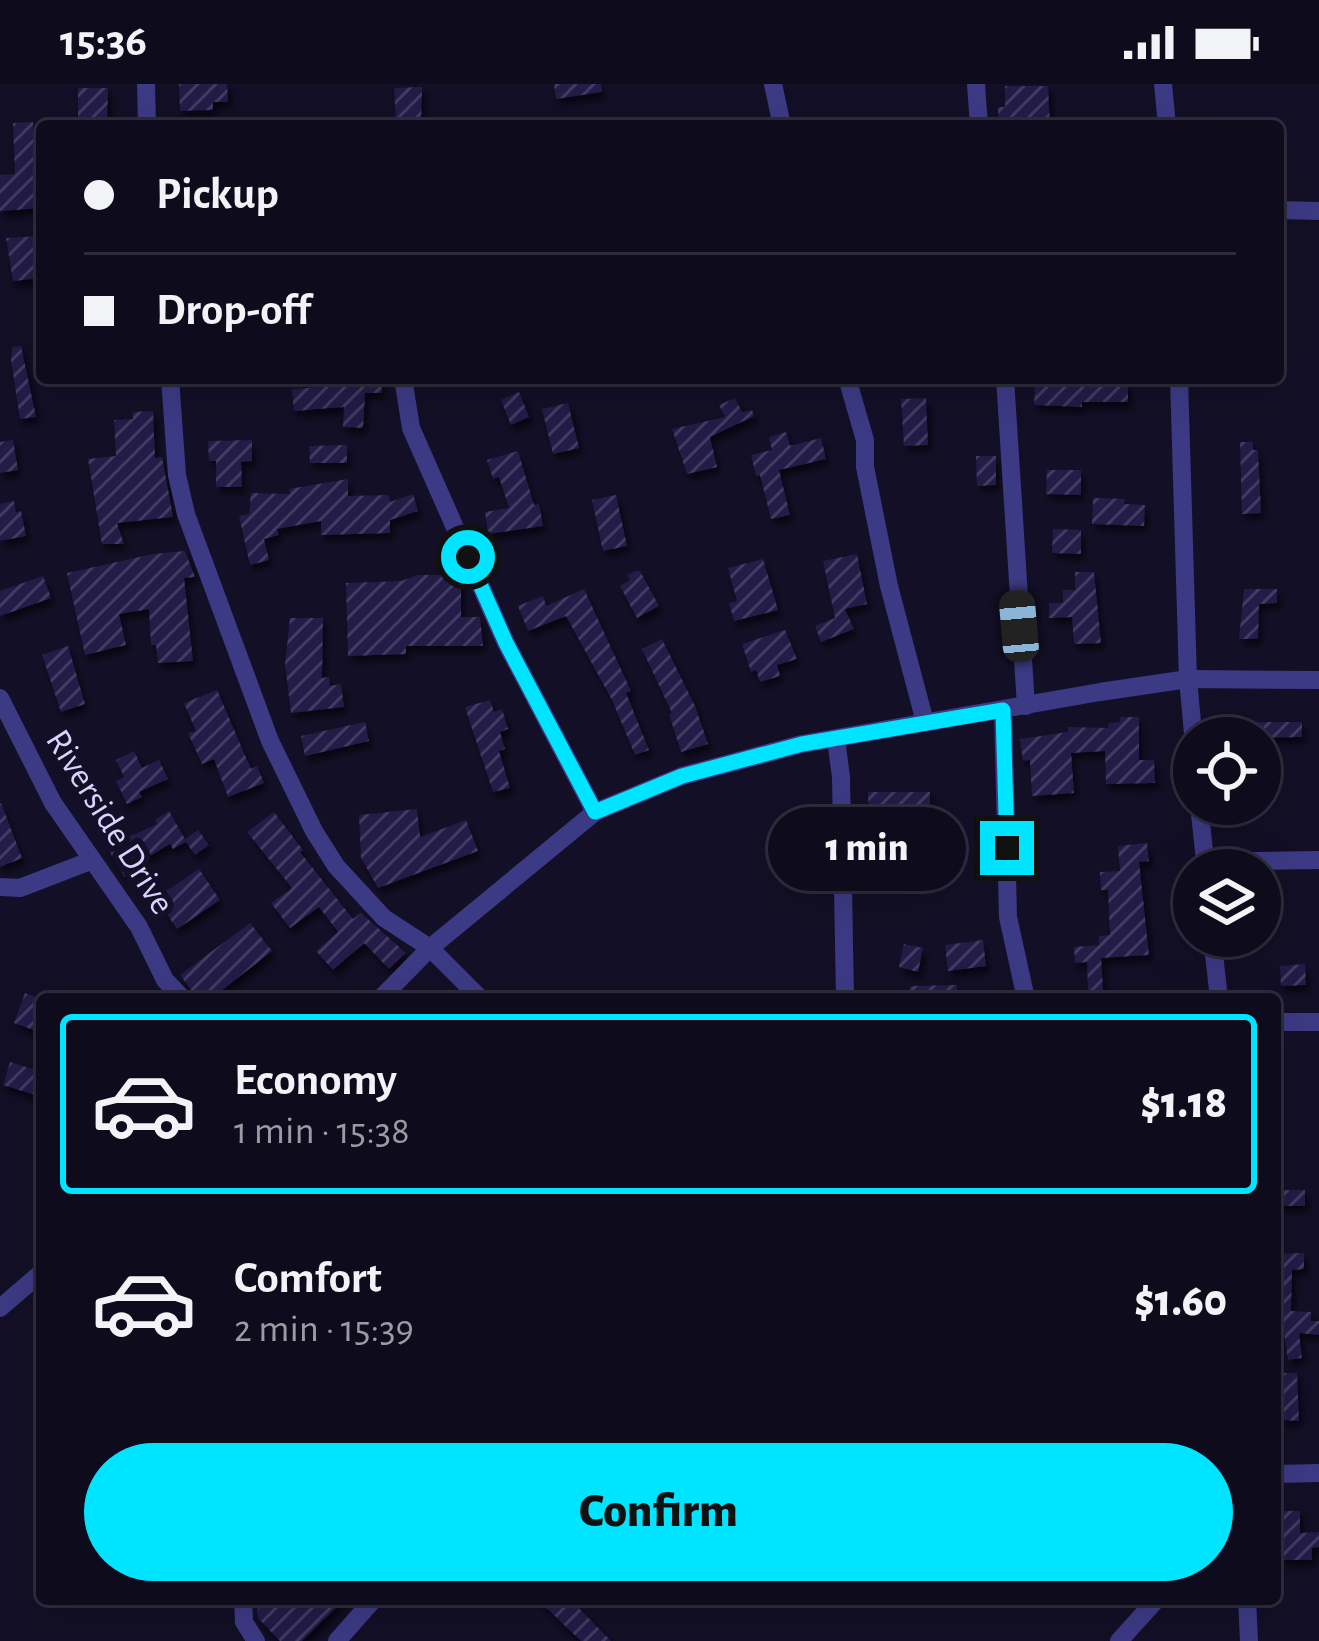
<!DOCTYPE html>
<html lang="en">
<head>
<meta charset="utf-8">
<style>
	body { margin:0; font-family:"Alegreya Sans",sans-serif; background:#1c1929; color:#f1f3f6; height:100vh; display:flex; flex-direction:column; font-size:45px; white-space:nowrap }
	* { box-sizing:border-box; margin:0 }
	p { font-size:39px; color:#9b9ba3 }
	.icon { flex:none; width:66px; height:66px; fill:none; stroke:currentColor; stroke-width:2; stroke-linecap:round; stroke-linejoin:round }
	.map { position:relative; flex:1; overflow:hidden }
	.details { position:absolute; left:36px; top:909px; width:1245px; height:612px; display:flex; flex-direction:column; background:#0e0b1c; border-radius:12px; box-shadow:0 12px 48px #0002,0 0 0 3px #2e2b3b }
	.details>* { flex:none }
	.guide { position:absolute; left:36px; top:36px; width:1248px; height:264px; border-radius:12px; box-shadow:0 12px 48px #0002,0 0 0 3px #2e2b3b; display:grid; align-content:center; height:264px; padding:0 48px; background:#0e0b1c }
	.tools { position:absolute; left:1173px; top:633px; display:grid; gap:24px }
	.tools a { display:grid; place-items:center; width:108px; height:108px; border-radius:50%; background:#0e0b1c; box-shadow:0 12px 48px #0002,0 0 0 3px #2e2b3b; font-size:60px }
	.end { position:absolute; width:54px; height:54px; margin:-27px; border:15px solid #00e5ff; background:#111; box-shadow:0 0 0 6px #111 }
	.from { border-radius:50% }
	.bubble { position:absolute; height:84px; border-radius:42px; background:#0e0b1c; box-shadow:0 12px 48px #0002,0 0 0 3px #2e2b3b; font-size:39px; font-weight:800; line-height:84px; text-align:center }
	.car { position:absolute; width:36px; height:72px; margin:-36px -18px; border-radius:15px; box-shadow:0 0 9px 3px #0007; background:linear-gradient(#222 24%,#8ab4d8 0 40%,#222 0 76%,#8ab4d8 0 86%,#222 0) }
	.guide b { display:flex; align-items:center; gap:42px; height:114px; font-size:45px }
	.guide b+b { border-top:3px solid #2e2b3b }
	.guide i { width:30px; height:30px; background:#f1f3f6 }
	ul { padding:21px 0 0; list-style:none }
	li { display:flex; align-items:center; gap:36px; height:180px; margin:0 24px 18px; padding:0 24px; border:6px solid transparent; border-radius:12px }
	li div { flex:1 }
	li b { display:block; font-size:45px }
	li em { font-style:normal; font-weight:800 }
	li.active { border-color:#00e5ff }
	li>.icon { width:108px; height:108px; stroke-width:1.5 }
	.action { display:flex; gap:24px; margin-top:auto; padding:24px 48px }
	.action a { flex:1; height:138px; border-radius:72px; background:#00e5ff; color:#111; font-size:48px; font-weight:800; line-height:138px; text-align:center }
	.status { display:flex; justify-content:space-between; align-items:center; height:84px; padding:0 60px; background:#0e0b1c; direction:ltr }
	.status svg { height:33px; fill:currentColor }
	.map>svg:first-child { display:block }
	.building { fill:url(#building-hatch); filter:url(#shadow) }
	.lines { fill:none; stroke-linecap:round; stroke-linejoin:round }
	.minor { stroke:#3d3a85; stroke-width:18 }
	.route { stroke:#00e5ff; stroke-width:15 }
	.labels { text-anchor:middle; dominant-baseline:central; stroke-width:12; stroke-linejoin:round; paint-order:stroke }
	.street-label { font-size:36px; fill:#d9d4ff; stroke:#130f26 }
</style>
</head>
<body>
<div class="status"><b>15:36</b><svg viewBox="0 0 49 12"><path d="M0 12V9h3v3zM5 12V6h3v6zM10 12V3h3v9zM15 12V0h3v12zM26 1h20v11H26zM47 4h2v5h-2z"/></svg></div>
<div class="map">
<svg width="1319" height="1557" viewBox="0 0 1319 1557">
	<defs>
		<pattern id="building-hatch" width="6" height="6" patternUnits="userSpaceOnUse" patternTransform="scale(3)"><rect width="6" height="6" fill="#241b47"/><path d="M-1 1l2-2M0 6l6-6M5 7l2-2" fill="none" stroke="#433b63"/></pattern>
		<filter id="shadow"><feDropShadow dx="3.5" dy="6" stdDeviation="3" flood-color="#0009"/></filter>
	</defs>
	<rect width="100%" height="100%" fill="#130f26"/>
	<!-- building -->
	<g class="building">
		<path d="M 179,0 L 227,0 L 228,18 L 213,18 L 213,26 L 180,27 Z"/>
		<path d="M 554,0 L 601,0 L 602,8 L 556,15 Z"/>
		<path d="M 1005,2 L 1048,2 L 1050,42 L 998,42 L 998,23 L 1005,23 Z"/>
		<path d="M 422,3 L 421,42 L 396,42 L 394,4 Z"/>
		<path d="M 78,4 L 108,4 L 107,42 L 78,42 Z"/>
		<path d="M 33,38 L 34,67 L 40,67 L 42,124 L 0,127 L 0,91 L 15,90 L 13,39 Z"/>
		<path d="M 42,152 L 42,194 L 13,197 L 6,154 Z"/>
		<path d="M 21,262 L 36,333 L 20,335 L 11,276 L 12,263 Z"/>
		<path d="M 335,294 L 381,294 L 382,309 L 365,309 L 363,344 L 343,343 L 344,323 L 294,327 L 292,305 L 335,302 Z"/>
		<path d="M 1035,298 L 1128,298 L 1128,318 L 1082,318 L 1082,323 L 1034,321 Z"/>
		<path d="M 519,308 L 529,333 L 511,341 L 501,316 Z"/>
		<path d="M 735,314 L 742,328 L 752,326 L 754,332 L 710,353 L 717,383 L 687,390 L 672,345 L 725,333 L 719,321 Z"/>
		<path d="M 926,314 L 928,361 L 904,362 L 901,315 Z"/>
		<path d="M 568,319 L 579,364 L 553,370 L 542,325 Z"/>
		<path d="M 153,327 L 155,374 L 162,373 L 173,433 L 117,439 L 124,460 L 102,460 L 88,375 L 116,372 L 114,336 L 133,335 L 132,328 Z"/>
		<path d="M 786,348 L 790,362 L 821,354 L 826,375 L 779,386 L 790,431 L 771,435 L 760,391 L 756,392 L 751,371 L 772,366 L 769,353 Z"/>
		<path d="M 13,356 L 18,386 L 0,389 L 0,358 Z"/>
		<path d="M 252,356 L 252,377 L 241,378 L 242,403 L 216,403 L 216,377 L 209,377 L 208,357 Z"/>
		<path d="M 1240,358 L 1253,358 L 1253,366 L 1258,366 L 1261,429 L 1242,430 Z"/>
		<path d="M 347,361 L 347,379 L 310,379 L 309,362 Z"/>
		<path d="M 518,367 L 534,421 L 539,420 L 543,442 L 488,450 L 485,428 L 509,424 L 499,393 L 493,395 L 487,376 Z"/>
		<path d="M 976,372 L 996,372 L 996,401 L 977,402 Z"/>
		<path d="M 1047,386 L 1081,386 L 1081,411 L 1046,410 Z"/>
		<path d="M 348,395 L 348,412 L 389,411 L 390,418 L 413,410 L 418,427 L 390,436 L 390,449 L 321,451 L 321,437 L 277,445 L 279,451 L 264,455 L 269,476 L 250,481 L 239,432 L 249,430 L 251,409 L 290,410 L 289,405 Z"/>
		<path d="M 616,411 L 627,462 L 603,467 L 592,416 Z"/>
		<path d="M 1093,414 L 1125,415 L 1124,420 L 1145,421 L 1144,442 L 1092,440 Z"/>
		<path d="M 14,417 L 16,428 L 21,427 L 26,452 L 0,457 L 0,420 Z"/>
		<path d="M 1053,445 L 1081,446 L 1081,470 L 1052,469 Z"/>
		<path d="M 185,467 L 195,493 L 184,494 L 193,577 L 158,579 L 156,561 L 151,561 L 149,525 L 119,530 L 126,561 L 85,571 L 67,489 L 153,470 Z"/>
		<path d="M 857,470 L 867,520 L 845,525 L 854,545 L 821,558 L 815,542 L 835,534 L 823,477 Z"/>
		<path d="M 763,475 L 778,526 L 734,537 L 729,519 L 737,517 L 728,484 Z"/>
		<path d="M 635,487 L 640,487 L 659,522 L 637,534 L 620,502 L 630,496 L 627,491 Z"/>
		<path d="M 1075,488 L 1094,488 L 1101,559 L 1074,560 L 1072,533 L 1049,534 L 1049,519 L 1063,519 L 1063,506 L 1075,506 Z"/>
		<path d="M 418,491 L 461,491 L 461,533 L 480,533 L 483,562 L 406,562 L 406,570 L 348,572 L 346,499 L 401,497 Z"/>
		<path d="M 43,492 L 51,514 L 0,532 L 0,507 Z"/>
		<path d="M 584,505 L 631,607 L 626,609 L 649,666 L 635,671 L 612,616 L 566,532 L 528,547 L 518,522 L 543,512 L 546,522 Z"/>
		<path d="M 1244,505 L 1277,505 L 1277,519 L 1259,520 L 1258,555 L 1239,555 Z"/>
		<path d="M 290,534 L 323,534 L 322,594 L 329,593 L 330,602 L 341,600 L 344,623 L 291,629 L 285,580 Z"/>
		<path d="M 785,546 L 797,575 L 777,581 L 780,592 L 760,598 L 756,586 L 751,588 L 742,560 Z"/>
		<path d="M 662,555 L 695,622 L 708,660 L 681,668 L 669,630 L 672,629 L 642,565 Z"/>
		<path d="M 68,562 L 85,620 L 61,628 L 42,571 Z"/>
		<path d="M 217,606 L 251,685 L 257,682 L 264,699 L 228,713 L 214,675 L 202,680 L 188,649 L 196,647 L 184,619 Z"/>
		<path d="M 490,616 L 494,628 L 502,625 L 508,645 L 500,648 L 505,665 L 499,667 L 510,704 L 493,708 L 465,623 Z"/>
		<path d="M 1120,633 L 1139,633 L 1139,676 L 1154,676 L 1155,699 L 1106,700 L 1105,667 L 1071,669 L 1074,709 L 1032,712 L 1030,676 L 1023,677 L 1020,655 L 1068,648 L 1068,643 L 1108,644 L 1109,639 L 1120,638 Z"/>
		<path d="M 365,638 L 369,657 L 305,672 L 301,652 Z"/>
		<path d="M 1247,638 L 1302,638 L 1302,653 L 1247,654 Z"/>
		<path d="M 134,667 L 142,684 L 159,676 L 168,695 L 139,708 L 142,713 L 127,720 L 116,697 L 124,693 L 116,676 Z"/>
		<path d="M 868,708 L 930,708 L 930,748 L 869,749 Z"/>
		<path d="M 1,719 L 22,774 L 0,783 L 0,720 Z"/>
		<path d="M 417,725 L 420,753 L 466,736 L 478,767 L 378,804 L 361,774 L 359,731 Z"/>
		<path d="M 169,727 L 185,755 L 198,746 L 209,761 L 195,771 L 186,758 L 173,765 L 170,760 L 136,780 L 139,784 L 124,793 L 107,763 L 157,740 L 155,736 Z"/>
		<path d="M 274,728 L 303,766 L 300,768 L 353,835 L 361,829 L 406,869 L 389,885 L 364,859 L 333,886 L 316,867 L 338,848 L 319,823 L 290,844 L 271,819 L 292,804 L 247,748 Z"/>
		<path d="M 1147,759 L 1149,777 L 1139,778 L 1149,871 L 1101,874 L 1103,906 L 1088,907 L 1087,878 L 1075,879 L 1074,863 L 1099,861 L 1099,852 L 1110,851 L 1108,806 L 1101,806 L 1100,788 L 1120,787 L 1118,762 Z"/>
		<path d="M 199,785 L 220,816 L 177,845 L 156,814 Z"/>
		<path d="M 250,839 L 272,867 L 211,915 L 198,915 L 180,891 Z"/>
		<path d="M 983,856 L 986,882 L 948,887 L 945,861 Z"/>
		<path d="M 904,860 L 923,864 L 918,888 L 899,883 Z"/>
		<path d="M 1305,880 L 1306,901 L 1281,902 L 1280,882 Z"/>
		<path d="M 957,901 L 957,915 L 910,915 L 910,902 Z"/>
		<path d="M 25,909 L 42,915 L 42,949 L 14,939 Z"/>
		<path d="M 10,978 L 42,988 L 42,1013 L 3,1001 Z"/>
		<rect x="1275" y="1106" width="30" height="16"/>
		<path d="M 1304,1169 L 1304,1185 L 1292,1186 L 1291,1227 L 1311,1228 L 1311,1237 L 1319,1237 L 1319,1251 L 1299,1249 L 1302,1274 L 1288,1276 L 1284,1248 L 1275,1248 L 1275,1170 Z"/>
		<path d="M 1281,1289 L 1297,1289 L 1299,1337 L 1282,1336 Z"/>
		<path d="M 1281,1427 L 1300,1427 L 1300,1449 L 1319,1448 L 1319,1463 L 1312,1464 L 1312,1476 L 1282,1476 Z"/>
		<path d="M 268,1515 L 345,1515 L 302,1557 L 280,1557 L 258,1534 L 257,1526 Z"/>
		<path d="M 537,1515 L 570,1515 L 611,1557 L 581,1557 Z"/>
	</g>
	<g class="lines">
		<!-- minor -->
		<g class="minor">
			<path d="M 146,0 L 147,42"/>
			<path d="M 773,0 L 782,42"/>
			<path d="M 976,0 L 979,42"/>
			<path d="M 1163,0 L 1167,42"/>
			<path d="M 1278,126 L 1319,127"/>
			<path d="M 170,294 L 177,391 L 186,430 L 270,657 L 314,747 L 336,782 L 384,834 L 430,864 L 481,915"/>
			<path d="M 403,294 L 411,344 L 506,559 L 595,728"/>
			<path d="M 847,294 L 865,356 L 865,383 L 889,502 L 925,638"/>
			<path d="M 1005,294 L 1026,622"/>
			<path d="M 1179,294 L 1188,595 L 1194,660"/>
			<path d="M 0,614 L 53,719 L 139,843 L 165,896 L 183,915"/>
			<path d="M 1003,626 L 1008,833 L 1026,915"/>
			<path d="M 836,655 L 841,693 L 845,915"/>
			<path d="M 1199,720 L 1206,786"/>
			<path d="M 1205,778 L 1319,776"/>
			<path d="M 0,803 L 20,804 L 90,777"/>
			<path d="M 1212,852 L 1219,915"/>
			<path d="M 380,915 L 430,864 L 595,728 L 682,692 L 802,660 L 1100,608 L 1188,595 L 1319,596"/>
			<path d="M 1275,938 L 1319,938"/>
			<path d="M 0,1224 L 42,1188"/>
			<path d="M 1275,1390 L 1319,1389"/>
			<path d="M 243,1515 L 244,1538 L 256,1557"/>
			<path d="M 1247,1515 L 1249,1557"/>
			<path d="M 337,1557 L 374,1515"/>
			<path d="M 1119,1557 L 1157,1515"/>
		</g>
	</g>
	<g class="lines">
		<!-- route -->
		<path class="route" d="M 468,473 L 506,559 L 595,728 L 682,692 L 802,660 L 1003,626 L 1007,764"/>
	</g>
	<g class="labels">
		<!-- street labels -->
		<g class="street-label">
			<text transform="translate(110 738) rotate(58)">Riverside Drive</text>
		</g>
	</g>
</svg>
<div class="tools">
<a><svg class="icon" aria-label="locate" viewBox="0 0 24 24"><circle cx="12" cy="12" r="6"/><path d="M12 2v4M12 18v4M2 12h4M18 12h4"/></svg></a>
<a><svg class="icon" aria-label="layers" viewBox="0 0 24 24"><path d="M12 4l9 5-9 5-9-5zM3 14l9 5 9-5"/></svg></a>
</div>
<i class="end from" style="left:468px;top:473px"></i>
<i class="end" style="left:1007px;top:764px"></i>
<div class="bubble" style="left:768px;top:723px;width:198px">1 min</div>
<i class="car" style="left:1019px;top:542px;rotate:355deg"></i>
<div class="guide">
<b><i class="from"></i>Pickup</b>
<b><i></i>Drop-off</b>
</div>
<section class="details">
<ul>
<li class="active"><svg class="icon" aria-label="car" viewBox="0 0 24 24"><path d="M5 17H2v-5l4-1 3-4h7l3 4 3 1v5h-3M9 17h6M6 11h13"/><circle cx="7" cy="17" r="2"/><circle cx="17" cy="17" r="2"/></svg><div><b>Economy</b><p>1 min · 15:38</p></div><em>$1.18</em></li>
<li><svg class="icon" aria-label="car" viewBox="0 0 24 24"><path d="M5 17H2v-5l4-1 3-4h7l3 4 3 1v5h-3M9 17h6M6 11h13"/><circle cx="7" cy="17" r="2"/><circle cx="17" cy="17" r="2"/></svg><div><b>Comfort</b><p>2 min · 15:39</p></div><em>$1.60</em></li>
</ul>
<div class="action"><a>Confirm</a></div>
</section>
</div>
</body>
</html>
